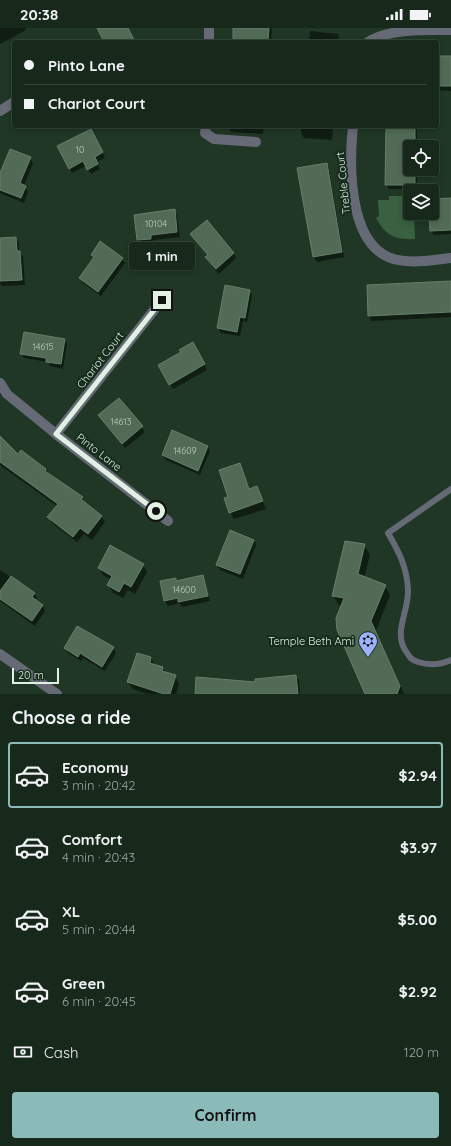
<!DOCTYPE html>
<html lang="en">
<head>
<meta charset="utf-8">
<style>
	body { margin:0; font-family:Quicksand,sans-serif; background:#203124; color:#f1f3f6; height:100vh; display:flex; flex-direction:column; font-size:15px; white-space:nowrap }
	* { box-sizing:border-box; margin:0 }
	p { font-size:13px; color:#9ea6a3 }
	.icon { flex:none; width:22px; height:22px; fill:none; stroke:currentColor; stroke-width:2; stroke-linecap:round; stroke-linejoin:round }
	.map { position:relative; height:666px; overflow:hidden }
	.details { display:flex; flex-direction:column; background:#17291b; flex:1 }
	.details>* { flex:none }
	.banner { position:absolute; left:12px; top:12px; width:427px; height:88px; border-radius:4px; box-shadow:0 2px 6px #0003,0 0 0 1px #36453a; display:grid; align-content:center; height:88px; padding:0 12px; background:#17291b }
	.tools { position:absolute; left:403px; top:112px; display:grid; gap:8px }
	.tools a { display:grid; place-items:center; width:36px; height:36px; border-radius:4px; background:#17291b; box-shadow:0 2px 6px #0003,0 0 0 1px #36453a; font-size:20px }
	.scale { position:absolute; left:12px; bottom:10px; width:47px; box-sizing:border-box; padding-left:4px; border:2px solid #e2f0e4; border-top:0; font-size:11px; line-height:14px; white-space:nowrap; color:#e2f0e4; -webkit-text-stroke:3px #152c1b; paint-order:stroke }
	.end { position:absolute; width:18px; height:18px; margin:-9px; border:5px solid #e2f0e4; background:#111; box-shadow:0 0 0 2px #111 }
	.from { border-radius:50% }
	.bubble { position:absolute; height:28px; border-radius:4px; background:#17291b; box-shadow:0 2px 6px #0003,0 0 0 1px #36453a; font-size:13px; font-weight:700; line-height:28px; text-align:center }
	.banner b { display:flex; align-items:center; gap:14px; height:38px; font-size:15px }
	.banner b+b { border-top:1px solid #36453a }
	.banner i { width:10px; height:10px; background:#f1f3f6 }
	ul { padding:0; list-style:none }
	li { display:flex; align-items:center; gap:12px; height:66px; margin:0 8px 6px; padding:0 4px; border:2px solid transparent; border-radius:4px }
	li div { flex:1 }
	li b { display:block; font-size:15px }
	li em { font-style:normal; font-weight:700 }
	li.on { border-color:#8bbbb9 }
	li>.icon { width:36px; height:36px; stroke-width:1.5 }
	h2 { padding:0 12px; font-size:18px; line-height:48px }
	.pay { display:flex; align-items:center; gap:10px; height:44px; padding:0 12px; font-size:15px }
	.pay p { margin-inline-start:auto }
	.cta { display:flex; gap:8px; margin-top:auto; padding:8px 12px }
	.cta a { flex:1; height:46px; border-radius:4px; background:#8bbbb9; color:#111; font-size:16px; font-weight:700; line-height:46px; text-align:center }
	.status { display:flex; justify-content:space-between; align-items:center; height:28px; padding:0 20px; background:#17291b; direction:ltr }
	.status svg { height:11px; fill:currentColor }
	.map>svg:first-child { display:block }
	.green { fill:#396041 }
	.shadow { fill:#0007 }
	.building { fill:#516b56; stroke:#667f6a }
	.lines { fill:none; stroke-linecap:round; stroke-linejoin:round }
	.lane { stroke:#666a76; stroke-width:6 }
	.street { stroke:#666a76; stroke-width:10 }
	.route { stroke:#e2f0e4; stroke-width:5 }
	.labels { text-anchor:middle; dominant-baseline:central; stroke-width:4; stroke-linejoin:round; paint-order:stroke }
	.number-label { font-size:9px; fill:#becfc0 }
	.street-label { font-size:11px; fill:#e2f0e4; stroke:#152c1b }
	.poi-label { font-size:11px; fill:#e2f0e4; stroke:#152c1b; text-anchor:end }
</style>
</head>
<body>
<div class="status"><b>20:38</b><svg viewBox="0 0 49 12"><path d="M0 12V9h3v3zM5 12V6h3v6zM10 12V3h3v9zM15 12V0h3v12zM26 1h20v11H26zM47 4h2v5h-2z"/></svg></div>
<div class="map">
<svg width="451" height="666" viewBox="0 0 451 666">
	<rect width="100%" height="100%" fill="#1f3724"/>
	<!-- green -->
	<path class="green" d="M 389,168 L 410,168 L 410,185 L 414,185 L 415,211 C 395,212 386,208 376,190 L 379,188 L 378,172 L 389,172 Z"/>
	<!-- shadow -->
	<g class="shadow">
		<path d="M 0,0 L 25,0 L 26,2 L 0,16 Z"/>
		<path d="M 234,0 L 272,0 L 271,14 L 234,14 Z"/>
		<path d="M 310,3 L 338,6 L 340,14 L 309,14 Z"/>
		<path d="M 437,29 L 451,29 L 451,63 L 437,62 Z"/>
		<path d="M 118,98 L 128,98 L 127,101 Z"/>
		<path d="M 228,98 L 264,98 L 263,106 L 231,104 Z"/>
		<path d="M 301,98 L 333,98 L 332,112 L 304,110 L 301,105 Z"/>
		<path d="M 387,98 L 417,98 L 417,119 L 410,119 L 410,141 L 417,141 L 417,161 L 389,161 L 386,156 Z"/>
		<path d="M 93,107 L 105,130 L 96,134 L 100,141 L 91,146 L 86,138 L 72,145 L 70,140 Z"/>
		<path d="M 30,130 L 33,135 L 24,158 L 28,164 L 24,175 L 0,165 L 0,147 Z"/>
		<path d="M 326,136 L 329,141 L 344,229 L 317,234 L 314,229 L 299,141 Z"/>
		<path d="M 451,171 L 451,206 L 434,207 L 431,203 L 430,185 L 432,185 L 432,172 Z"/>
		<path d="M 174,182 L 177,187 L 180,209 L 153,212 L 153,215 L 141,217 L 138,212 Z"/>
		<path d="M 192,207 L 234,225 L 236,230 L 219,246 L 209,234 L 206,230 L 209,228 Z"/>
		<path d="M 16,210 L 19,215 L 19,224 L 23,229 L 25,257 L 2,258 L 0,255 L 0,211 Z"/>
		<path d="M 92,227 L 122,231 L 125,235 L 101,268 L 83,255 L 80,250 L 94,230 Z"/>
		<path d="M 451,254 L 451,289 L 371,293 L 369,288 L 368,258 Z"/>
		<path d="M 249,262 L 252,267 L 247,294 L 243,293 L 240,308 L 221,305 L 218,300 Z"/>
		<path d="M 65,312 L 67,316 L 63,341 L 50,338 L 48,334 L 24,330 L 21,326 Z"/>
		<path d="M 192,316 L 207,342 L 173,361 L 159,337 L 182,324 Z"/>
		<path d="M 119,371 L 145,404 L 125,420 L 102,392 Z"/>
		<path d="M 0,409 L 18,428 L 46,441 L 49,447 L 82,470 L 85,476 L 102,489 L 105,494 L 92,512 L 84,506 L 77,514 L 52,495 L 49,489 L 57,478 L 0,437 Z"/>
		<path d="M 208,418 L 210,423 L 200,447 L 166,432 L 163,427 Z"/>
		<path d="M 239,436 L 250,461 L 257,459 L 266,481 L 234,491 L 230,484 L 229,469 Z"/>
		<path d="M 254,512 L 256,517 L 243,551 L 220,542 L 217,537 Z"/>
		<path d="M 364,517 L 370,527 L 364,550 L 385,558 L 390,567 L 376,603 L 404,666 L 366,666 L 342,578 L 339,577 L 333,568 Z"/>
		<path d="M 143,537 L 147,544 L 135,566 L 128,562 L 123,570 L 113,565 L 108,557 L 111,552 L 103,547 L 99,540 Z"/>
		<path d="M 0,542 L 34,565 L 37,570 L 35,572 L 43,578 L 45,583 L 35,598 L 0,573 Z"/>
		<path d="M 202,548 L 210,573 L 182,579 L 180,575 L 168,578 L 165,573 L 175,551 L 177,554 Z"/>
		<path d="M 65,620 L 113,620 L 116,625 L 105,643 L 83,630 L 81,633 L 68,625 Z"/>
		<path d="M 151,630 L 155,637 L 163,640 L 166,645 L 175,648 L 179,656 L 176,666 L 147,666 L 133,661 L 128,654 Z"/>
		<path d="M 296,648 L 299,653 L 300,666 L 196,666 Z"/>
	</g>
	<!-- building -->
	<g class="building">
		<path d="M 97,0 L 128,0 L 135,14 L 104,14 Z"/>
		<path d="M 233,0 L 269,0 L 268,14 L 233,14 Z"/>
		<rect x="437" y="28" width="14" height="30"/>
		<path d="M 386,98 L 415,98 L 415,119 L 410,119 L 410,141 L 415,141 L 415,157 L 385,157 Z"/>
		<path d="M 91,101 L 103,124 L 95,129 L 98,136 L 87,142 L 83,133 L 69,141 L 57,118 Z"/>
		<path d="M 10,121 L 31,129 L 20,155 L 26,158 L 21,170 L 0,162 L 0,145 Z"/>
		<path d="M 327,135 L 342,224 L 313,229 L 297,140 Z"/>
		<path d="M 451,170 L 451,202 L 430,203 L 429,185 L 432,185 L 432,171 Z"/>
		<path d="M 175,181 L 177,204 L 151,207 L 151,211 L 137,212 L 134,187 Z"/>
		<path d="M 207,192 L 234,225 L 216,241 L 205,229 L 208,227 L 190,206 Z"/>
		<path d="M 16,209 L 17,223 L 20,223 L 22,252 L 0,253 L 0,210 Z"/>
		<path d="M 100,213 L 123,230 L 98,264 L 79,250 L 94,229 L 91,227 Z"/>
		<path d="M 451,253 L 451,284 L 368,288 L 367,257 Z"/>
		<path d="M 225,257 L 250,262 L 245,290 L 240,289 L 237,304 L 217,300 Z"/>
		<path d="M 24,304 L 65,311 L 61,336 L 46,334 L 46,330 L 20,326 Z"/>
		<path d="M 193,314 L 205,336 L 169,357 L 158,337 L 181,324 L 179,322 Z"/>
		<path d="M 119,370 L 143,398 L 122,416 L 98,387 Z"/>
		<path d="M 172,402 L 208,418 L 198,443 L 162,427 Z"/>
		<path d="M 0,408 L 18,426 L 21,422 L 46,441 L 45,443 L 70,460 L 83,469 L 81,471 L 102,488 L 88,506 L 80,500 L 73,509 L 47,489 L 58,476 L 0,434 Z"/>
		<path d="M 240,435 L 249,461 L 257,458 L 263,473 L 229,485 L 224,470 L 228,469 L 219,442 Z"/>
		<path d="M 230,502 L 254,512 L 240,546 L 216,537 Z"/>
		<path d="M 345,513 L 365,516 L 358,546 L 386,557 L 371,593 L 400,658 L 397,666 L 365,666 L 337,602 L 336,590 L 344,570 L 332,568 Z"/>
		<path d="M 110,517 L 144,536 L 131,559 L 124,555 L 119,564 L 107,557 L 112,548 L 98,540 Z"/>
		<path d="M 203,547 L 208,568 L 178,574 L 178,570 L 164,573 L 160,553 L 176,550 L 176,553 Z"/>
		<path d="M 11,548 L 35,565 L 32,569 L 43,577 L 32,593 L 0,571 L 0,563 Z"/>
		<path d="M 77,598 L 114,619 L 102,639 L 80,625 L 78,629 L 64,620 Z"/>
		<path d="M 137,625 L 151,629 L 150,635 L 163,639 L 162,643 L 176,647 L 170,666 L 164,666 L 127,654 Z"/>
		<path d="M 296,647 L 298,666 L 195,666 L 196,649 L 255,654 L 255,651 Z"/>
	</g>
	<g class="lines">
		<!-- lane -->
		<path class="lane" d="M 451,461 L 388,505 C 399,524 407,539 408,562 C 409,584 392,605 407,625 C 410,630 412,632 418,634 C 430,638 440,637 451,632"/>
		<!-- street -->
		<g class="street">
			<path d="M 209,0 L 209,14"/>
			<path d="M 368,14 C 391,0 424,2 451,2"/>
			<path d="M 0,83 L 14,74"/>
			<path d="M 206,98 L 205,105 L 214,111 L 256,114"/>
			<path d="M 353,98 C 349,135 348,211 388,229 C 406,237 431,232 451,230"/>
			<path d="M 0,355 L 7,366 L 56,406 L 168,493"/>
			<path d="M 56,406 L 162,272"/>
			<path d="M 0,626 L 57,666"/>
		</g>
	</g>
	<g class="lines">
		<!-- route -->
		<path class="route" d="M 156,483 L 56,406 L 162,272"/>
	</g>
	<!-- icons -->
	<defs>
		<g id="synagogue-pin" transform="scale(1)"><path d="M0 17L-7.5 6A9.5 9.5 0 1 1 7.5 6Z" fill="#9fb3fd" stroke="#152c1b"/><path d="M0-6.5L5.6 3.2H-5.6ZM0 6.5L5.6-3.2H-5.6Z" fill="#111"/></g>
	</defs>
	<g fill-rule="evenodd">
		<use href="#synagogue-pin" x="368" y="613"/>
	</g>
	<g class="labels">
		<!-- number labels -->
		<g class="number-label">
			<text x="80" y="121">10</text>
			<text x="156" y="195">10104</text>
			<text x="43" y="318">14615</text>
			<text x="121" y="393">14613</text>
			<text x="185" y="422">14609</text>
			<text x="184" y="561">14600</text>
		</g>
		<!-- street labels -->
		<g class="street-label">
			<text transform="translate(343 155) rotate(-96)">Treble Court</text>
			<text transform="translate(100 332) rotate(-52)">Chariot Court</text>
			<text transform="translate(99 424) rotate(38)">Pinto Lane</text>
		</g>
		<!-- poi labels -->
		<g class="poi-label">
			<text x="354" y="613">Temple Beth Ami</text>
		</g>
	</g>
</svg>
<div class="tools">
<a><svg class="icon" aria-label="locate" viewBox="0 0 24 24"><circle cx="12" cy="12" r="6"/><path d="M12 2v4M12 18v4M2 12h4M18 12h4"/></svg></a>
<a><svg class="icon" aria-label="layers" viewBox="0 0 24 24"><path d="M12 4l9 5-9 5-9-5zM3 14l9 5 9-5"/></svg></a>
</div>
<div class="scale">20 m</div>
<i class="end from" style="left:156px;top:483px"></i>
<i class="end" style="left:162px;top:272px"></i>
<div class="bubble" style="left:129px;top:214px;width:66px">1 min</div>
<div class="banner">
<b><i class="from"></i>Pinto Lane</b>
<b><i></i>Chariot Court</b>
</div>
</div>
<section class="details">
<h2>Choose a ride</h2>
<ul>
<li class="on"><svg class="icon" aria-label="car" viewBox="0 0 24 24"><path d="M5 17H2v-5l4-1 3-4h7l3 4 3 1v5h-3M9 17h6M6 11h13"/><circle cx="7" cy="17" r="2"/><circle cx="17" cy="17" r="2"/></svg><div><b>Economy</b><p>3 min · 20:42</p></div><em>$2.94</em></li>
<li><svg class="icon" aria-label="car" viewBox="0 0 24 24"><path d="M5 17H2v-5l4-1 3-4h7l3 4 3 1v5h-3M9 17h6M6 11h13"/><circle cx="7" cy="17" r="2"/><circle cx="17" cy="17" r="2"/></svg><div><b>Comfort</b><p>4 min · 20:43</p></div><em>$3.97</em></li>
<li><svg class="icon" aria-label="car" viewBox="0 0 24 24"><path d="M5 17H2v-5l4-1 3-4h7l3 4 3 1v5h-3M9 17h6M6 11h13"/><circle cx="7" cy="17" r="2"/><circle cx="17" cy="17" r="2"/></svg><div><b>XL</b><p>5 min · 20:44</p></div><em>$5.00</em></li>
<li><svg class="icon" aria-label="car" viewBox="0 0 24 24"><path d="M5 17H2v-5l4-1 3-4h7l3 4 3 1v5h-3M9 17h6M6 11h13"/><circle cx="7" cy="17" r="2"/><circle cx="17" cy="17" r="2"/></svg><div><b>Green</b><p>6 min · 20:45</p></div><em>$2.92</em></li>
</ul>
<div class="pay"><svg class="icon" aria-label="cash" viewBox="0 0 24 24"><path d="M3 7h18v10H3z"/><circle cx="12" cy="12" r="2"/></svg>Cash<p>120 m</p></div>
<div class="cta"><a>Confirm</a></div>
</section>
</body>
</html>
